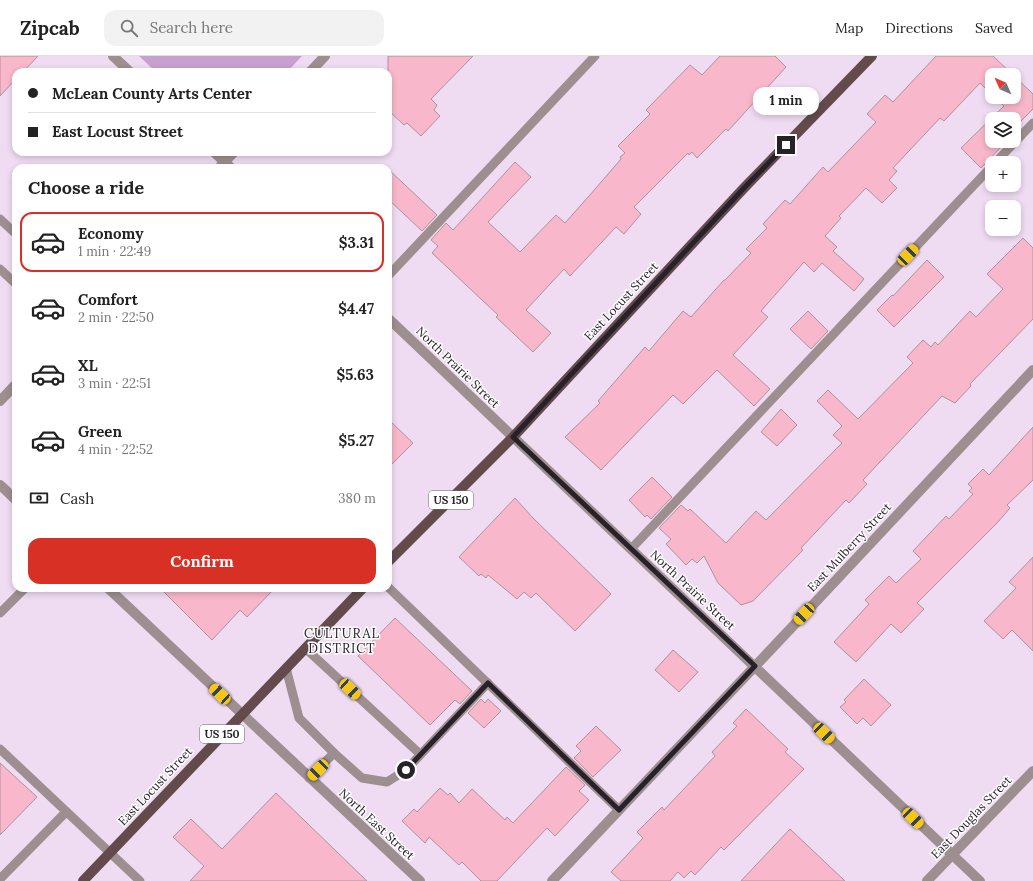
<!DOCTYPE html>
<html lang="en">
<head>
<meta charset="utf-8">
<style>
	body { margin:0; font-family:Lora,serif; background:#f2f2f2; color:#222; height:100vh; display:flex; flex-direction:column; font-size:15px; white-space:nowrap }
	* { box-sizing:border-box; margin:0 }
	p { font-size:13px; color:#767676 }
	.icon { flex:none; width:22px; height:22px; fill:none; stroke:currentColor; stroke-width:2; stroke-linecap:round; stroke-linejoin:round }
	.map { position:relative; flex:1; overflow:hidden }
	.sheet { position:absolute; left:12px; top:108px; width:380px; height:428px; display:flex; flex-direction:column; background:#fff; border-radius:12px; box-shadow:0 2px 6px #0003 }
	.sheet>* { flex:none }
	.guide { position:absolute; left:12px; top:12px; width:380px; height:88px; border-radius:12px; box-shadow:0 2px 6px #0003; display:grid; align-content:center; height:88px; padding:0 16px; background:#fff }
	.needle { width:26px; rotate:315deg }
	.buttons { position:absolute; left:985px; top:12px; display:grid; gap:8px }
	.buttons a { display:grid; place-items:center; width:36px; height:36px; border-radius:8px; background:#fff; box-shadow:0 2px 6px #0003; font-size:20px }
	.end { position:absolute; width:18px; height:18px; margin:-9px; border:5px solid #28212a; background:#fff; box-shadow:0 0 0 2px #fff }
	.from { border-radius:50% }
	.bubble { position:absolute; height:28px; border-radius:12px; background:#fff; box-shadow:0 2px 6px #0003; font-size:13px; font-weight:700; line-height:28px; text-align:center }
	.car { position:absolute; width:12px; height:24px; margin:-12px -6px; border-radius:5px; box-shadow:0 0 3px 1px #0007; background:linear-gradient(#f5c518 24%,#345 0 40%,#f5c518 0 76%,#345 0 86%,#f5c518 0) }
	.guide b { display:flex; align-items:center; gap:14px; height:38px; font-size:15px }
	.guide b+b { border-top:1px solid #e0e0e0 }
	.guide i { width:10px; height:10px; background:#222 }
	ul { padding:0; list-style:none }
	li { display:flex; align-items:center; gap:12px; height:60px; margin:0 8px 6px; padding:0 8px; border:2px solid transparent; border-radius:12px }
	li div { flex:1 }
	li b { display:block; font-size:15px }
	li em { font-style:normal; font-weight:700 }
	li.selected { border-color:#d93025 }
	li>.icon { width:36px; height:36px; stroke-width:1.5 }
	h2 { padding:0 16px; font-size:18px; line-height:48px }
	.pay { display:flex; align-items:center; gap:10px; height:44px; padding:0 16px; font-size:15px }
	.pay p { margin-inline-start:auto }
	.button { display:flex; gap:8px; margin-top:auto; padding:8px 16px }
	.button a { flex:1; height:46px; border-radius:12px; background:#d93025; color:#fff; font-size:16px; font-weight:700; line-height:46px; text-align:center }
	header { display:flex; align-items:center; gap:24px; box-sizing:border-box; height:56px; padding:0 20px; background:#fff; border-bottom:1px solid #e0e0e0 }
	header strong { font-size:19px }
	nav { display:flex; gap:22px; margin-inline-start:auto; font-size:14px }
	.search { width:280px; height:36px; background:#f2f2f2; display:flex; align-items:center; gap:10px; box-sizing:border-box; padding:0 14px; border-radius:12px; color:#767676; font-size:15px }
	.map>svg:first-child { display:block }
	.green { fill:#c8a0cf }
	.building { fill:#f8b7ca; stroke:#b0929a }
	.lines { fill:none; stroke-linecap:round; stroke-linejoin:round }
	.lane { stroke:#9d8f8f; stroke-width:9 }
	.street { stroke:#9d8f8f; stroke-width:10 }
	.primary { stroke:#634b4c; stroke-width:10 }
	.route { stroke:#28212a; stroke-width:5 }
	.labels { text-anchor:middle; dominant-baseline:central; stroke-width:3; stroke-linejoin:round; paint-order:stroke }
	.shield { fill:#fff; stroke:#68646a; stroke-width:1 }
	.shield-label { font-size:11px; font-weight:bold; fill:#28212a }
	.street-label { font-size:12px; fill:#28212a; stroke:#fff }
	.neighbourhood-label { font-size:13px; letter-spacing:1px; fill:#28212a; stroke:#fff }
</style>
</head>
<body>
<header>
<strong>Zipcab</strong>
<div class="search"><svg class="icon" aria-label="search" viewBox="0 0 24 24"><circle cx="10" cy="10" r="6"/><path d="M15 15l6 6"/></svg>Search here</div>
<nav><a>Map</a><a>Directions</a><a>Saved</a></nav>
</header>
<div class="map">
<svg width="1033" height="825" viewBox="0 0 1033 825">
	<rect width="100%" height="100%" fill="#efdbf2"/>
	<!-- green -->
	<path class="green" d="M 139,0 L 302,0 L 287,16 L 156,16 Z"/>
	<!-- building -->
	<g class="building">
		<path d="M 0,0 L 38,0 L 23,16 L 16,16 L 16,23 L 0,40 Z"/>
		<path d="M 388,0 L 473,0 L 431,43 L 437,49 L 434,54 L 440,60 L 421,80 L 407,67 L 404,69 L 388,54 Z"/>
		<path d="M 720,0 L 775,0 L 786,11 L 728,75 L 726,73 L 697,102 L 692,96 L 689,99 L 688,97 L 634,151 L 641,158 L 624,178 L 616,171 L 570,220 L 564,213 L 526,254 L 551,277 L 533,296 L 496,261 L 498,259 L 432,197 L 438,190 L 431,184 L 446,167 L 453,174 L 515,106 L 531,121 L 488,166 L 520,196 L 556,159 L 565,167 L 589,140 L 621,103 L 620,101 L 625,97 L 618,90 L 650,58 L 646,54 L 690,9 L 702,19 Z"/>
		<path d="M 936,0 L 993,0 L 1013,19 L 992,19 L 992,39 L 980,27 L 944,65 L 940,62 L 893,112 L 897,115 L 889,124 L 897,132 L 882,147 L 866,132 L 839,160 L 841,162 L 825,180 L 837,191 L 833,195 L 864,223 L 854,235 L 822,207 L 814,216 L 804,206 L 761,255 L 768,261 L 733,299 L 770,333 L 754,350 L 717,314 L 683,348 L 673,339 L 601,414 L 565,381 L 600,347 L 598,345 L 645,291 L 649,295 L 683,255 L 691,261 L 724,224 L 725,224 L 751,197 L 746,193 L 767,172 L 763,168 L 785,144 L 790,148 L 823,111 L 828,116 L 876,66 L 867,58 L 885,39 L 893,46 Z"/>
		<path d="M 1014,20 L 1033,38 L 1033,53 L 1014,72 L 1014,63 L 992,63 L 992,85 L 1002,85 L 1000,86 L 1003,89 L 981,112 L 961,92 L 1004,50 L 994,41 L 1014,41 Z"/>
		<path d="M 388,113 L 437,159 L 422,175 L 388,143 Z"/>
		<path d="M 1023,182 L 1033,192 L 1033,263 L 970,328 L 971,330 L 955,347 L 942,340 L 863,424 L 867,428 L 849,447 L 846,444 L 801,492 L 803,494 L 753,545 L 741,549 L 718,527 L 704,500 L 697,507 L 692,503 L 686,509 L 666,488 L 671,483 L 659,472 L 681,449 L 688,455 L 690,453 L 726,487 L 756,455 L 766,464 L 842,387 L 833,379 L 842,370 L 817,345 L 828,334 L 858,363 L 913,307 L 907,301 L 923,284 L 931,291 L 935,286 L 938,289 L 970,255 L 976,261 L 1003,233 L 987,218 Z"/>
		<path d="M 927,204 L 944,221 L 894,271 L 877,254 L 892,239 L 893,240 Z"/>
		<path d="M 808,255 L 828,275 L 811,293 L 790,273 Z"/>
		<path d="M 781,353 L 797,369 L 777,390 L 761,376 Z"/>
		<path d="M 388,363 L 413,387 L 388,412 Z"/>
		<path d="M 1033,371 L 1033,424 L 1007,449 L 1010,452 L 998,466 L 917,547 L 924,553 L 901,577 L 891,568 L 856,606 L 834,586 L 869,548 L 865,544 L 889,520 L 896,527 L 921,503 L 913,495 L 946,460 L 949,463 L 973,438 L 969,435 L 972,432 L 968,428 L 983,413 L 989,419 Z"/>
		<path d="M 652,421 L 672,441 L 651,463 L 647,459 L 645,461 L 629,444 Z"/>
		<path d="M 515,442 L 533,462 L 611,538 L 575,575 L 536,537 L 531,542 L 524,536 L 517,543 L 488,519 L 486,522 L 481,518 L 479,520 L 459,501 Z"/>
		<path d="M 1033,501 L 1033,595 L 1012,574 L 1003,583 L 984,565 L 1016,532 L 1009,526 Z"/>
		<path d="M 160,532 L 275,532 L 247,561 L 240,554 L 212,584 Z"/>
		<path d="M 395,562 L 472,635 L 460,648 L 455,644 L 430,669 L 358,600 Z"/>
		<path d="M 673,594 L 698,616 L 679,636 L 655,614 Z"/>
		<path d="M 864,623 L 891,649 L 871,670 L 863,662 L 857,668 L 840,651 L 846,646 L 844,644 Z"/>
		<path d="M 481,643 L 485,647 L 488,643 L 501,655 L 484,672 L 468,657 Z"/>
		<path d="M 746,653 L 788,693 L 785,696 L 804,713 L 724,794 L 721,791 L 695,819 L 691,815 L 684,822 L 678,816 L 670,825 L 621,825 L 611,816 L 643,782 L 637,776 L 662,751 L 664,754 L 715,700 L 712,696 L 737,670 L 733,667 Z"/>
		<path d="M 596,670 L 621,694 L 593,721 L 574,702 L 581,695 L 576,690 Z"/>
		<path d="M 0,707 L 37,741 L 0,779 Z"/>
		<path d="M 566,711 L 585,729 L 579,735 L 589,744 L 555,780 L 547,772 L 497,825 L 481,825 L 462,806 L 459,809 L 429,781 L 425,787 L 402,765 L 414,753 L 417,756 L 440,732 L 448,739 L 450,737 L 459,747 L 472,733 L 505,764 L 507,761 L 513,767 Z"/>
		<path d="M 276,737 L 367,825 L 190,825 L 204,810 L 173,781 L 191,763 L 222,793 Z"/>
		<path d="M 790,773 L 845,825 L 741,825 Z"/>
	</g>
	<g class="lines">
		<!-- lane -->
		<g class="lane">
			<path d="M 995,107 L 1033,67"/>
			<path d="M 0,163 L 16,178"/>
			<path d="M 0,213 L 16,228"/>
			<path d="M 388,220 L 595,0"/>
			<path d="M 631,493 L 992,110"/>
			<path d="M 388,531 L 619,754"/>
			<path d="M 0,557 L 25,532"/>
			<path d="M 305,592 L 420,698"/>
			<path d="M 286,612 L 299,662 L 334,697 L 309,722"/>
			<path d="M 0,693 L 140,825"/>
			<path d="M 334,697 L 362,722 L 387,726 L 406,714 L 488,627"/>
			<path d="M 0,823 L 66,756"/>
		</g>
		<!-- street -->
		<g class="street">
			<path d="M 113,0 L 130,16"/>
			<path d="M 310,16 L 325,0"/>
			<path d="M 214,96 L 231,112"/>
			<path d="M 219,112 L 234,96"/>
			<path d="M 388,262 L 980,825"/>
			<path d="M 0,345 L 16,328"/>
			<path d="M 0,429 L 16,444"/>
			<path d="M 108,532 L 420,825"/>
			<path d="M 552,825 L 794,569 L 1033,314"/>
			<path d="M 927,825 L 1033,715"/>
		</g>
		<!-- primary -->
		<g class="primary">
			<path d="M 388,506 L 513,381 L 744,132 L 872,0"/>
			<path d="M 83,825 L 363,532"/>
		</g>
	</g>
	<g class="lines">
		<!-- route -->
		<path class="route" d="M 406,714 L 488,627 L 619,754 L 755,610 L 513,381 L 744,132 L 786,89"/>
	</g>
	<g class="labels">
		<!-- shield labels -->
		<g class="shield">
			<rect x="429" y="435" width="44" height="18" rx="3"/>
			<rect x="200" y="669" width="44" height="18" rx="3"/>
		</g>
		<g class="shield-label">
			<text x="451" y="444">US 150</text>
			<text x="222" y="678">US 150</text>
		</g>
		<!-- street labels -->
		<g class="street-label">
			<text transform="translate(621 245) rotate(-47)">East Locust Street</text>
			<text transform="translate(458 311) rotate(44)">North Prairie Street</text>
			<text transform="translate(849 491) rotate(-47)">East Mulberry Street</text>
			<text transform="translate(693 534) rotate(43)">North Prairie Street</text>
			<text transform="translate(155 730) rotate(-47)">East Locust Street</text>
			<text transform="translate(971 761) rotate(-46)">East Douglas Street</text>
			<text transform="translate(377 768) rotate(43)">North East Street</text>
		</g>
		<!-- neighbourhood labels -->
		<g class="neighbourhood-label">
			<text x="342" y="577">CULTURAL<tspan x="342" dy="15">DISTRICT</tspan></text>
		</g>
	</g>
</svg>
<div class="buttons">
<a><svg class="needle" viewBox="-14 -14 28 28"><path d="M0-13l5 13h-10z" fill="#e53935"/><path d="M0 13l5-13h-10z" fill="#767676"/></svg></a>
<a><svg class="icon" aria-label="layers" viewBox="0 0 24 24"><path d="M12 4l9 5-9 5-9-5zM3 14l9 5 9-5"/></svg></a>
<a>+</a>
<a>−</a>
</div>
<i class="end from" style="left:406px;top:714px"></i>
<i class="end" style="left:786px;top:89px"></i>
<div class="bubble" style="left:753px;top:31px;width:66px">1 min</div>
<i class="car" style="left:908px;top:199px;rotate:44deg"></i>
<i class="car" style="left:804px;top:558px;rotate:223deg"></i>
<i class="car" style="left:350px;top:633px;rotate:133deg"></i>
<i class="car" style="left:220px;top:638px;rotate:313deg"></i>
<i class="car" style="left:824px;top:677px;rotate:134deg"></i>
<i class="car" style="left:318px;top:714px;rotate:225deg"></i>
<i class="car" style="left:913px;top:762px;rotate:134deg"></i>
<div class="guide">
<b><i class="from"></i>McLean County Arts Center</b>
<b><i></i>East Locust Street</b>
</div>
<section class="sheet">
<h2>Choose a ride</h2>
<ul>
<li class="selected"><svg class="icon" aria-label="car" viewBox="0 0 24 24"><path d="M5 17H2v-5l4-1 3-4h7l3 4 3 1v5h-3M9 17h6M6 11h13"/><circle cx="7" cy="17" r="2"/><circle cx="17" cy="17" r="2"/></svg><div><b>Economy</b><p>1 min · 22:49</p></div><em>$3.31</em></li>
<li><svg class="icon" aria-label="car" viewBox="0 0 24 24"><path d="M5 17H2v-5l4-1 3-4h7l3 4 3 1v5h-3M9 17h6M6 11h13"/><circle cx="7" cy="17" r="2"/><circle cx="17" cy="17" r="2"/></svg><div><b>Comfort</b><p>2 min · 22:50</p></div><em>$4.47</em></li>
<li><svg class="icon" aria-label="car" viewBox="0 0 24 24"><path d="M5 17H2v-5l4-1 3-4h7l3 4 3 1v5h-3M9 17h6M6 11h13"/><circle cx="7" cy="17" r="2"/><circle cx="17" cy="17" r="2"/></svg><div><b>XL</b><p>3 min · 22:51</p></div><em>$5.63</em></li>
<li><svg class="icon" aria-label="car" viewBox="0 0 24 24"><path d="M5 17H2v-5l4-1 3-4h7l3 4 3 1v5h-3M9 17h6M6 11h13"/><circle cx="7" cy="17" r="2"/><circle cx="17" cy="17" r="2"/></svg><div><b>Green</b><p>4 min · 22:52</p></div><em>$5.27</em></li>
</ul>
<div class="pay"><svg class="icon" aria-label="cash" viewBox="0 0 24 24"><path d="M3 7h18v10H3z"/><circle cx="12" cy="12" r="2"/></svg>Cash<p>380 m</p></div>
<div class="button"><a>Confirm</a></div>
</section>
</div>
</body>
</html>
